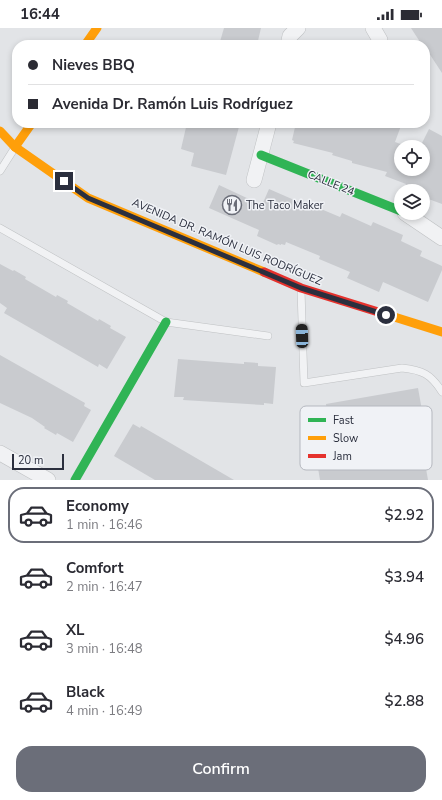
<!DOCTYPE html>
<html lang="en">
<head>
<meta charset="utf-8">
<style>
	body { margin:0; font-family:"Nunito Sans",sans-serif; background:#f2f2f3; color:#2b2b33; height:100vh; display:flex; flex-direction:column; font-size:15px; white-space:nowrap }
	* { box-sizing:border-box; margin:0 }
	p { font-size:13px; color:#7c7c81 }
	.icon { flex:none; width:22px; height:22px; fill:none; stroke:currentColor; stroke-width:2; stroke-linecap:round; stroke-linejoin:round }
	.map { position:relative; height:452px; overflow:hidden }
	.drawer { display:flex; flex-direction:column; background:#fff; flex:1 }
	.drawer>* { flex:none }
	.hud { position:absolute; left:12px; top:12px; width:418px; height:88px; border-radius:16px; box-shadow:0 2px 6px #0003; display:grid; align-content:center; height:88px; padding:0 16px; background:#fff }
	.buttons { position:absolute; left:394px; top:112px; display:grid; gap:8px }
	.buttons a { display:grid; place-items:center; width:36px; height:36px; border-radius:50%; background:#fff; box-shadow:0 2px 6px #0003; font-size:20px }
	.scale { position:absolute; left:12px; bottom:10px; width:52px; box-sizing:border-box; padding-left:4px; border:2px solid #2b2f3e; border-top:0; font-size:11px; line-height:14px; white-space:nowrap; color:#2b2f3e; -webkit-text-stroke:3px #f0f2f6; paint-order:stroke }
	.end { position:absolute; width:18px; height:18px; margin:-9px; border:5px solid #2b2f3e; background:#fff; box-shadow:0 0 0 2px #fff }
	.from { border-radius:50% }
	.car { position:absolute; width:12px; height:24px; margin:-12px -6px; border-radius:5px; box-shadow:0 0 3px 1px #0007; background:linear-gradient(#222 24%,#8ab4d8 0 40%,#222 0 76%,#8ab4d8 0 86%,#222 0) }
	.hud b { display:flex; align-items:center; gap:14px; height:38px; font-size:15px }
	.hud b+b { border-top:1px solid #e1e1e2 }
	.hud i { width:10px; height:10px; background:#2b2b33 }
	ul { padding:7px 0 0; list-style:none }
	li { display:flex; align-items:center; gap:12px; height:56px; margin:0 8px 6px; padding:0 8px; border:2px solid transparent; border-radius:16px }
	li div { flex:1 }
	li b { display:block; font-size:15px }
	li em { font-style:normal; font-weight:600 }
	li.on { border-color:#6b6e79 }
	li>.icon { width:36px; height:36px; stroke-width:1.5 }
	.primary-button { display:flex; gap:8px; margin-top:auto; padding:8px 16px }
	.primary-button a { flex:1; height:46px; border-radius:16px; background:#6b6e79; color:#fff; font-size:16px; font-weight:600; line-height:46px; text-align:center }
	.status { display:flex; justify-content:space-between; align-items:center; height:28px; padding:0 20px; background:#fff; direction:ltr }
	.status svg { height:11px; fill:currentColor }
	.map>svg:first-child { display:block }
	.building { fill:#c9cbcf }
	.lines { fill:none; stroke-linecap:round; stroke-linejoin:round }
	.lane-casing { stroke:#bfc1c3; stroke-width:8 }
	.street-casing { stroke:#bfc1c3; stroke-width:16 }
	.lane { stroke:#f1f2f4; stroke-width:7 }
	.street { stroke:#f1f2f4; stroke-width:15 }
	.fast { stroke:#30b455; stroke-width:9 }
	.slow { stroke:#ff9f0a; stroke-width:9 }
	.jam { stroke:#e5322d; stroke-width:9 }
	.route { stroke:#2b2f3e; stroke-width:5 }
	.labels { text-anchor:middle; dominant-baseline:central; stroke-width:3; stroke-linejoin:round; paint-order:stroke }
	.street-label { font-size:11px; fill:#2b2f3e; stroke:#f0f2f6 }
	.poi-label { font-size:11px; fill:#2b2f3e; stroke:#f0f2f6; text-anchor:start }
	.key { fill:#f0f2f6; stroke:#b5b8bf; stroke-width:1 }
	.key-label { font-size:11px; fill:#2b2f3e }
</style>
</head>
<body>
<div class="status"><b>16:44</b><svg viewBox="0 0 49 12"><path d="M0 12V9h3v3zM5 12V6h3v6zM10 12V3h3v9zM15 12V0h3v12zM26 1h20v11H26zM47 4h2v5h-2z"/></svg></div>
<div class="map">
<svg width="442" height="452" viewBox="0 0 442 452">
	<rect width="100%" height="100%" fill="#e2e4e7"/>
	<!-- building -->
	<g class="building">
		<path d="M 224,0 L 261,0 L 257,17 L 219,17 Z"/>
		<path d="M 411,0 L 442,0 L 442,45 L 425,19 L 425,17 L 422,17 Z"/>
		<path d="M 187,95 L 240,95 L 226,147 L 191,138 L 194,125 L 181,121 Z"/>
		<path d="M 296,95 L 402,95 L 395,114 L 409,119 L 401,119 L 401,141 L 423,141 L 423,119 L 420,119 L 429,101 L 442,108 L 442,176 L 423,169 L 423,163 L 403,163 L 406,156 L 385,148 L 387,144 L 352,135 L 352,133 L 332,127 L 333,125 L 293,115 L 294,113 L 292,112 Z"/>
		<path d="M 219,157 L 262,177 L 269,161 L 308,178 L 309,176 L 340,189 L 342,185 L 371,198 L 373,194 L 403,207 L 401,213 L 422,223 L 420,228 L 442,238 L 442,242 L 428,274 L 383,254 L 379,264 L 347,250 L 350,244 L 319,231 L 320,228 L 286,214 L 285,217 L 281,216 L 281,217 L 278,216 L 277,217 L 257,208 L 259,202 L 209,180 Z"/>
		<path d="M 0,236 L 13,243 L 14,242 L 26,249 L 25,251 L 56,269 L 57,267 L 68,273 L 67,275 L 98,293 L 99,291 L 111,298 L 110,300 L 126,309 L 107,341 L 99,336 L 98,339 L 4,285 L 7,280 L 0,275 Z"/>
		<path d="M 0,327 L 85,375 L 84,378 L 91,382 L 73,414 L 57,405 L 56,407 L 44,400 L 45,399 L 32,390 L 0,375 Z"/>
		<path d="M 178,331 L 244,336 L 244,334 L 258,335 L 258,338 L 276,339 L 273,376 L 264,375 L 264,377 L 183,372 L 184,369 L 174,369 Z"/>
		<path d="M 418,360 L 423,388 L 417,389 L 428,452 L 320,452 L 309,386 L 327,383 L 326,376 Z"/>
		<path d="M 133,396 L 140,400 L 141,398 L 160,409 L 234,452 L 155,452 L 114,428 Z"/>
	</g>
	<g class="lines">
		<!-- lane casing -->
		<g class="lane-casing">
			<g id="lane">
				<path d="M 0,143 L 14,121"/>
				<path d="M 0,200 L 166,294 L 268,308"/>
				<path d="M 301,262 L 304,355 L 402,340 C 422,342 431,346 442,364"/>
			</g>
		</g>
		<!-- street casing -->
		<g class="street-casing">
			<g id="street">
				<path d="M 373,0 L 380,12"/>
				<path d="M 288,17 L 290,8 L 298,0"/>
				<path d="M 254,152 L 269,95"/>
				<path d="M 405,185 L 442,210"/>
				<path d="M 0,425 L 48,452"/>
			</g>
		</g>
		<!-- lane -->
		<use href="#lane" class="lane"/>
		<!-- street -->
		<use href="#street" class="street"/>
		<!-- fast -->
		<g class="fast">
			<path d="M 261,127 L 401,183"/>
			<path d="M 75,452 L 166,294"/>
		</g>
		<!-- slow -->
		<g class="slow">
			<path d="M 85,17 L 97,0"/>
			<path d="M 0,103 L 15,119 L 88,170 L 264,244"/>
			<path d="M 15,119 L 32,95"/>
			<path d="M 388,287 L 442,304"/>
		</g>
		<!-- jam -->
		<path class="jam" d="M 264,244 L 301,260 L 388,287"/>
	</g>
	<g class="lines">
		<!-- route -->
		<path class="route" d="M 64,153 L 88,170 L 301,260 L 386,287"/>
	</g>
	<!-- icons -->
	<defs>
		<g id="restaurant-ring" transform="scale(1)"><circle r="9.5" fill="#f0f2f6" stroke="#6b6e79" stroke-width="1.5"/><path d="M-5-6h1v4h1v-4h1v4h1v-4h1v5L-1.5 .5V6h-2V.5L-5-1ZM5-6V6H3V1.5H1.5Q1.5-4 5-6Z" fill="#6b6e79"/></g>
	</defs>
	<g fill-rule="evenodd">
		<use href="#restaurant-ring" x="232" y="177"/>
	</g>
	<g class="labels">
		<!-- street labels -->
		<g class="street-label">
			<text transform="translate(331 155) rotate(22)">CALLE 24</text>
			<text transform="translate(227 214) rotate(23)">AVENIDA DR. RAMÓN LUIS RODRÍGUEZ</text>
		</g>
		<!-- poi labels -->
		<g class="poi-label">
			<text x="246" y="177">The Taco Maker</text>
		</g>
	</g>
	<!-- legend -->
	<rect x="300" y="378" width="132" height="64" rx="6" class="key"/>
	<rect x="308" y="390" width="18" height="4" fill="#30b455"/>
	<rect x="308" y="408" width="18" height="4" fill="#ff9f0a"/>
	<rect x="308" y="426" width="18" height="4" fill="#e5322d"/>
	<g class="key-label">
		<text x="333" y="396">Fast</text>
		<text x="333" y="414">Slow</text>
		<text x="333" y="432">Jam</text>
	</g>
</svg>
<div class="buttons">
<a><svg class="icon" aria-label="locate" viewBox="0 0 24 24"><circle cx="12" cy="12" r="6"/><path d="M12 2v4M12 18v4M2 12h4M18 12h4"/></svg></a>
<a><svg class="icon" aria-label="layers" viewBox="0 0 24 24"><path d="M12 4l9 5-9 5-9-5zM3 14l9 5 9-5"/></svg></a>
</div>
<div class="scale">20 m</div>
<i class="end from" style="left:386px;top:287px"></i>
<i class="end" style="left:64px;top:153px"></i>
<i class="car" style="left:302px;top:308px;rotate:358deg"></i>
<div class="hud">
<b><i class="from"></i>Nieves BBQ</b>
<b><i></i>Avenida Dr. Ramón Luis Rodríguez</b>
</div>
</div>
<section class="drawer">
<ul>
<li class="on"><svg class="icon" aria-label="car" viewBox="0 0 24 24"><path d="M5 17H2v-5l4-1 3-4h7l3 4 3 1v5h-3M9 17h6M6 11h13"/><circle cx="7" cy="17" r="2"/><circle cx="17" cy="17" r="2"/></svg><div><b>Economy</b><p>1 min · 16:46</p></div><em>$2.92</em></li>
<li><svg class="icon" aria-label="car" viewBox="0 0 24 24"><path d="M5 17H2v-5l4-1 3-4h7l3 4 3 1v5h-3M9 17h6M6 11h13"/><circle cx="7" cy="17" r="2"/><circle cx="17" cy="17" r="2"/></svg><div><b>Comfort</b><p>2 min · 16:47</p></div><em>$3.94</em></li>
<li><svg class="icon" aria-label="car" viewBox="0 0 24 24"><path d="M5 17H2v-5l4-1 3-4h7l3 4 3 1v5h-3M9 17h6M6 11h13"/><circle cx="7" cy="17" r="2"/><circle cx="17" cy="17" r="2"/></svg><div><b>XL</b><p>3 min · 16:48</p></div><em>$4.96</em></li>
<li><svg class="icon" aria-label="car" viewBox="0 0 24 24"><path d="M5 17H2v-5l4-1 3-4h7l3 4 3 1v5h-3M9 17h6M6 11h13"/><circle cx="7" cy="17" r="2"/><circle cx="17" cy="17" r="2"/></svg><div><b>Black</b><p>4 min · 16:49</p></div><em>$2.88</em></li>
</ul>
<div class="primary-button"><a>Confirm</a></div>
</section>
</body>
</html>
